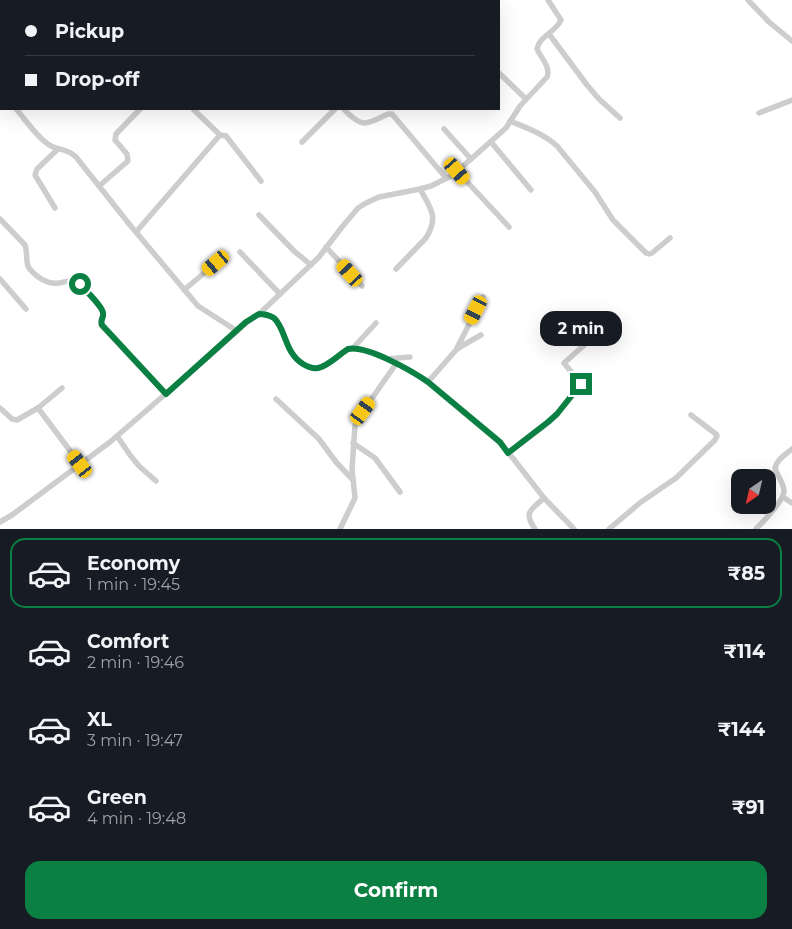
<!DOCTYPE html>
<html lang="en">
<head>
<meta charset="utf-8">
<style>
	body { margin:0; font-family:Montserrat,sans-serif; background:#20242c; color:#f1f3f6; height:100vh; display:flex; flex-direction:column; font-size:19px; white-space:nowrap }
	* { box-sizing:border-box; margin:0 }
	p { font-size:16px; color:#9ea1a6 }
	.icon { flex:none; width:28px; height:28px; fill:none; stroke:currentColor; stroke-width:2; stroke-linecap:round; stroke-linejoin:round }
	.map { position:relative; height:529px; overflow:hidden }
	.side { display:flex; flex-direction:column; background:#171b24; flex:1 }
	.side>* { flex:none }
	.banner { position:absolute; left:0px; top:0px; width:500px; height:110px; box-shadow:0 5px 20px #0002; display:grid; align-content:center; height:110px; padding:0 25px; background:#171b24 }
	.needle { width:32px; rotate:214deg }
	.buttons { position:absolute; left:731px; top:469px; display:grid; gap:10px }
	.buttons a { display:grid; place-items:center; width:45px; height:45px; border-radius:10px; background:#171b24; box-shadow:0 5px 20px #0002; font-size:25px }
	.end { position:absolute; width:22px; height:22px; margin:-11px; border:6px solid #0b8043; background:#fff; box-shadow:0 0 0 2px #fff }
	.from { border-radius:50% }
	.bubble { position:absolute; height:35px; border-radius:15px; background:#171b24; box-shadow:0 5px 20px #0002; font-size:16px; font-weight:700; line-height:35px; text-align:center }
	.car { position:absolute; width:15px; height:30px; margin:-15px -8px; border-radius:6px; box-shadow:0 0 4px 1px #0007; background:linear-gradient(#f5c518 24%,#345 0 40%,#f5c518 0 76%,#345 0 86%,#f5c518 0) }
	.banner b { display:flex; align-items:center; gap:18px; height:48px; font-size:19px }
	.banner b+b { border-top:1px solid #363941 }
	.banner i { width:12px; height:12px; background:#f1f3f6 }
	ul { padding:9px 0 0; list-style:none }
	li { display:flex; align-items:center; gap:15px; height:70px; margin:0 10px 8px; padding:0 15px; border:2px solid transparent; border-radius:15px }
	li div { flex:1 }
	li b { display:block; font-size:19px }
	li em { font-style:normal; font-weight:700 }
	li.selected { border-color:#0b8043 }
	li>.icon { width:45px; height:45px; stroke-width:1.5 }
	.action { display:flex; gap:10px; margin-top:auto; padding:10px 25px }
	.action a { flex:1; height:58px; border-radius:15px; background:#0b8043; color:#fff; font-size:20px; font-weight:700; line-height:58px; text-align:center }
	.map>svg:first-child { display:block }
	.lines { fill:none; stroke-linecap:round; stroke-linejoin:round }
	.street { stroke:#cdcdcd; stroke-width:5.5 }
	.route { stroke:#0b8043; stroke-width:6 }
</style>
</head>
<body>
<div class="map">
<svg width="792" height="529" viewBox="0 0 792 529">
	<rect width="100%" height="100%" fill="#fff"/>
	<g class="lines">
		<!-- street -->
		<g class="street">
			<path d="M 256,0 L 257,1"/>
			<path d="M 326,0 L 327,1"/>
			<path d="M 466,0 L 468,1"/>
			<path d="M 748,0 L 769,22 L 792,41"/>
			<path d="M 345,1 L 347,0"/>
			<path d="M 487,1 L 489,0"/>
			<path d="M 0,18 L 1,19"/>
			<path d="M 549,34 L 587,85 L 599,99 L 620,118"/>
			<path d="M 499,73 L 526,99"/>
			<path d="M 0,90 L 1,92"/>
			<path d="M 16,109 C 26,120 38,139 51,146 C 61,151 67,148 76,157 L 130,225 L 198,306 L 237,331"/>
			<path d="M 193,109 L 220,135"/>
			<path d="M 344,109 C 348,114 358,123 364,123 C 370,124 383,116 388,114 L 392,114 L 446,178"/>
			<path d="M 759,113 L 792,100"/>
			<path d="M 510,121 C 527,128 544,134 557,146 L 595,192 L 613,220 L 646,253 L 649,254 L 652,253 L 670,238"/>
			<path d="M 444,129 L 471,159"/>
			<path d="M 302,142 L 335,109"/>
			<path d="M 491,142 L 531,190"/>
			<path d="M 457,171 L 509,227"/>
			<path d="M 99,186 L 128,161 L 127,154 L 115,140 L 116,134 L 140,109"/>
			<path d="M 55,208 L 35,175 L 37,169 L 58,149"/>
			<path d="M 259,215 L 294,251 L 311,265"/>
			<path d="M 0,219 L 25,245 C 28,253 25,262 29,268 C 36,277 48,285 59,283 C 64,282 71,280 75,281 C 81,283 103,308 103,314 C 103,318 100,320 101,325 L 166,394"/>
			<path d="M 136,232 L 220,135 L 226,136 L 261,181"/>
			<path d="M 326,247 L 362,286"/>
			<path d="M 240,252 L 280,294"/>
			<path d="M 396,269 L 426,238 C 439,217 431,209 420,189"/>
			<path d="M 0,279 L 26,309"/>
			<path d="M 184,290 L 216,263"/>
			<path d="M 259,314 C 264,314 269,315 274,318 C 287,329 284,352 303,364 C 308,367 313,369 318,368 C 327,367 340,354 348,349 C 366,345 412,371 428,382 L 500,443 L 512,457 L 544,498 L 574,529"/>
			<path d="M 353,348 L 376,323"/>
			<path d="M 457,348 L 483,297"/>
			<path d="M 387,359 L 410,357"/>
			<path d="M 428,382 L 456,350 L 460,347 L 481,335"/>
			<path d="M 276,399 L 319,439 L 336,462 L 353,480"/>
			<path d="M 0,408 L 12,419 L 17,420 L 38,408 L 62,388"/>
			<path d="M 38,408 L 80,464"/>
			<path d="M 117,436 L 130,455 L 139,466 L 156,481"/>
			<path d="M 353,443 L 375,458 L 400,492"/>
			<path d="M 508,453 L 548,423 L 557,414 L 581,384 L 564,363 L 590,340 L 612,339"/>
			<path d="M 783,497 L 792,503"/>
			<path d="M 0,522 L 12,515 L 110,442 L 214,352 L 246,323 L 259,314 L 319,257 L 342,227 L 358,208 L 366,203 L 379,197 L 420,189 L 431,186 L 453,175 L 506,128 L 520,106 L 547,77 C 551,67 541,58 537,49 C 539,36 556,32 561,20 L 548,0"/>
			<path d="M 340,529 L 355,498 L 352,469 L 355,425 L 363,411 L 396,364"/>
			<path d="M 535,529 C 523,512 531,510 544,498"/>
			<path d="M 609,529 L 641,502 L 676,478 L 715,440 L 717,436 L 716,434 L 691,415"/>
			<path d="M 756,529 C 762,523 785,499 784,491 C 784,484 778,476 775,469 C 776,460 785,455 792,449"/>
		</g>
	</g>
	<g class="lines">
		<!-- route -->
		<path class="route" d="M 80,284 C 85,290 103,307 103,313 C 104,318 100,319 102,325 L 166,394 L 246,322 L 259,314 C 264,314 269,315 274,318 C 286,329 284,352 303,364 C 308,367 313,369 318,368 C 327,367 340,354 348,349 C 367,345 412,371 428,382 L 500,442 L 508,453 L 548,422 L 557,414 L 581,384"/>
	</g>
</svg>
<div class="buttons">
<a><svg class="needle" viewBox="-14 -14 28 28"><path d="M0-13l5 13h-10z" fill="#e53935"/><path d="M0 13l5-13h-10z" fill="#9ea1a6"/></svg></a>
</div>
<i class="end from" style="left:80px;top:284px"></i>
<i class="end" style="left:581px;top:384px"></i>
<div class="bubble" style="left:540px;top:311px;width:82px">2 min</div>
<i class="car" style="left:457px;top:171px;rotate:139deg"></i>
<i class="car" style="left:216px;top:263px;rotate:230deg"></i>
<i class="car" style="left:350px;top:273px;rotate:318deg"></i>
<i class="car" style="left:476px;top:310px;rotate:207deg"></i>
<i class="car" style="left:363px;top:411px;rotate:36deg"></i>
<i class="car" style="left:80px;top:464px;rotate:323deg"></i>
<div class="banner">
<b><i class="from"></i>Pickup</b>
<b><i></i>Drop-off</b>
</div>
</div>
<section class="side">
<ul>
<li class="selected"><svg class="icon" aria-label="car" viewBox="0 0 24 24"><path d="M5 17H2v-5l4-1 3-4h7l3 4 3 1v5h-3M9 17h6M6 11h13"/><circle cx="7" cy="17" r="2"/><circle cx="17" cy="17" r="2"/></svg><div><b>Economy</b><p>1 min · 19:45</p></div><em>₹85</em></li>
<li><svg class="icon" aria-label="car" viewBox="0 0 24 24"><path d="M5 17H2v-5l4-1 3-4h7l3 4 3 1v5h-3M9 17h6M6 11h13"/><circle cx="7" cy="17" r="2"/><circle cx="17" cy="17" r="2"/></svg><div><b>Comfort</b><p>2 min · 19:46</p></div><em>₹114</em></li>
<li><svg class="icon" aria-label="car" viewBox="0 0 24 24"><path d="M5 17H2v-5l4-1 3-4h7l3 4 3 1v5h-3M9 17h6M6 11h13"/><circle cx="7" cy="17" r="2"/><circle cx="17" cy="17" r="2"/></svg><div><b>XL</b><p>3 min · 19:47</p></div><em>₹144</em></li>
<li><svg class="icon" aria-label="car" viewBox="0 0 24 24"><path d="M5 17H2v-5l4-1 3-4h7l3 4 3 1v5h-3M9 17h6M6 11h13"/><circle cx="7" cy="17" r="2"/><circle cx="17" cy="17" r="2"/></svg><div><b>Green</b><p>4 min · 19:48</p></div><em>₹91</em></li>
</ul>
<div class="action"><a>Confirm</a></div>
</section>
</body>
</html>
